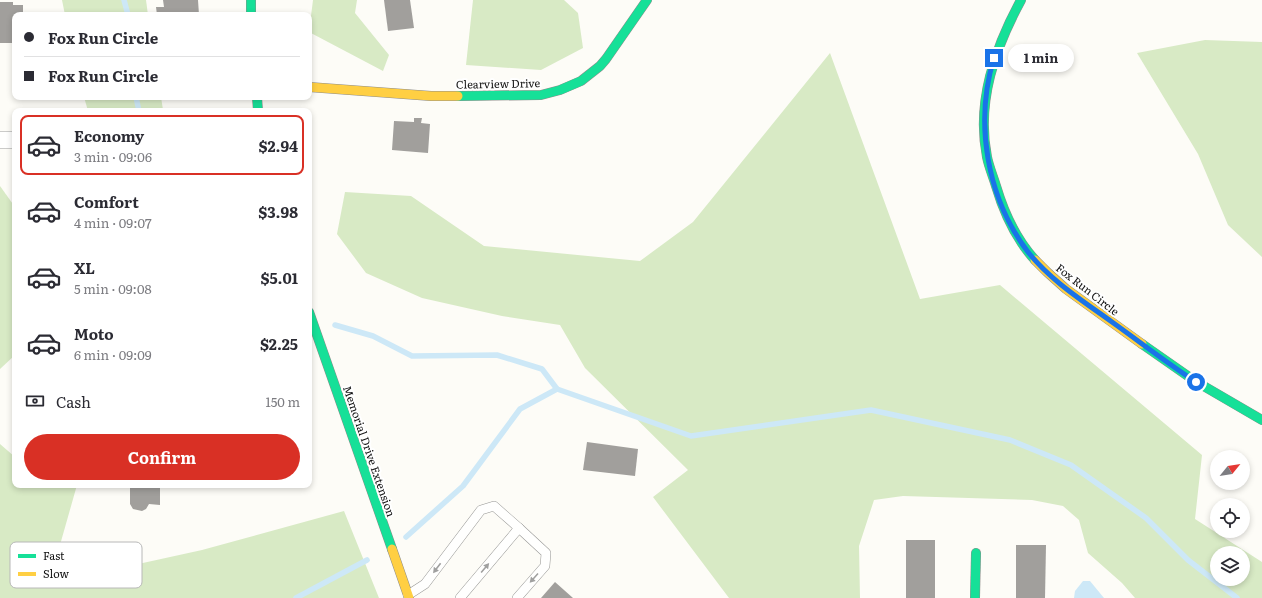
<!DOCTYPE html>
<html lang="en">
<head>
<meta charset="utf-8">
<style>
	body { margin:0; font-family:Literata,serif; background:#f7f7f7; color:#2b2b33; height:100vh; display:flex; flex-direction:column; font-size:15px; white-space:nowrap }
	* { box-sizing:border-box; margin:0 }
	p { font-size:13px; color:#7c7c81 }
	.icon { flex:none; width:22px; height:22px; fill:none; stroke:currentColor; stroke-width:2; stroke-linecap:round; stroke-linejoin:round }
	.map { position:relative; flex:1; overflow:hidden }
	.side { position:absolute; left:12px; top:108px; width:300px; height:380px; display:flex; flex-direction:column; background:#fff; border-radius:8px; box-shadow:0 2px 6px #0003 }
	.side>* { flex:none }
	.guide { position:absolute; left:12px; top:12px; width:300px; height:88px; border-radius:8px; box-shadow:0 2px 6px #0003; display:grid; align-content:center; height:88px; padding:0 12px; background:#fff }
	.needle { width:26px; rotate:60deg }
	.tools { position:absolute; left:1210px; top:450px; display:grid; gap:8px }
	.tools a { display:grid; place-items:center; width:40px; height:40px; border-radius:50%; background:#fff; box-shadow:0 2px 6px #0003; font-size:20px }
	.end { position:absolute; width:18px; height:18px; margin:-9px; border:5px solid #1a73e8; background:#fff; box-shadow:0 0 0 2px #fff }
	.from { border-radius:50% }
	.bubble { position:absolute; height:28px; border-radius:14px; background:#fff; box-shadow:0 2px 6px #0003; font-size:13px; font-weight:700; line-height:28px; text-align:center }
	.guide b { display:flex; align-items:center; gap:14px; height:38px; font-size:15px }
	.guide b+b { border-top:1px solid #e1e1e2 }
	.guide i { width:10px; height:10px; background:#2b2b33 }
	ul { padding:7px 0 0; list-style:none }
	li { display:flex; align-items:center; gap:12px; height:60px; margin:0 8px 6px; padding:0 4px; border:2px solid transparent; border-radius:8px }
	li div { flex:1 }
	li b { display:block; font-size:15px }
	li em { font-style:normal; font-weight:700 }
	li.on { border-color:#d93025 }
	li>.icon { width:36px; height:36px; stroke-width:1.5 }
	.pay { display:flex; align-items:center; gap:10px; height:44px; padding:0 12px; font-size:15px }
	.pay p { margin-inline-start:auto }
	.primary-button { display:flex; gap:8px; margin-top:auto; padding:8px 12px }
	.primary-button a { flex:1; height:46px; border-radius:24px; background:#d93025; color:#fff; font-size:16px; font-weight:700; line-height:46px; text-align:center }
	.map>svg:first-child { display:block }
	.forest { fill:#d8eac5; fill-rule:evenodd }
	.water { fill:#cde8f7 }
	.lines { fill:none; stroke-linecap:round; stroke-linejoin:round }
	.stream { stroke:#cde8f7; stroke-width:5.5 }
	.building { fill:#a19f9c }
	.lane-casing { stroke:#979795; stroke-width:10 }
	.street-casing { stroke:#979795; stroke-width:18 }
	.fast-casing { stroke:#8e8d8b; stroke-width:10 }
	.slow-casing { stroke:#8e8d8b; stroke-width:10 }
	.lane { stroke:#fffffe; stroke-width:9 }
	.street { stroke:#fffffe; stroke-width:17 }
	.fast { stroke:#16e098; stroke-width:9 }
	.slow { stroke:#ffcf43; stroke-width:9 }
	.oneway { fill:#a0a09f }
	.route { stroke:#1a73e8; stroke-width:5 }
	.labels { text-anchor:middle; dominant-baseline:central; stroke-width:4; stroke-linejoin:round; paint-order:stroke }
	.street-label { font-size:11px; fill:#111; stroke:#fff }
	.key { fill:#fff; stroke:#b8b8b8; stroke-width:1 }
	.key-label { font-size:11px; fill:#111 }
</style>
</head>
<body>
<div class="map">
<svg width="1262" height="598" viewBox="0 0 1262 598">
	<rect width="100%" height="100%" fill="#fdfcf7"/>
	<!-- forest -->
	<g class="forest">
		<path d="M 62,0 L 146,0 L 148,15 L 65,15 Z"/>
		<path d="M 313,0 L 357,0 L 355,13 L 389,55 L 383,71 L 309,32 Z"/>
		<path d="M 473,0 L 564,0 L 578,13 L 583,48 L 541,70 L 466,65 Z"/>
		<path d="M 1205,40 L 1262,42 L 1262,257 L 1228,225 L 1198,154 L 1137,53 Z"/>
		<path d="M 830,53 L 920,299 L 1000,285 L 1202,455 L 1195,519 L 1262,562 L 1262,598 L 1135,598 L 1122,583 L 1088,553 L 1079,520 L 1063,506 L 1032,500 L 903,496 L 874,500 L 859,546 L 860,598 L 729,598 L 653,497 L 688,470 L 585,368 L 560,325 L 502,316 L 422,298 L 366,273 L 337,234 L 345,192 L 411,196 L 484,246 L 640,261 L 693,222 ZM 1217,553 L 1243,553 L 1243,579 L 1217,579 Z"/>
		<path d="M 84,97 L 161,97 L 163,110 L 157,111 L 88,111 Z"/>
		<path d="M 0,186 L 15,207 L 15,355 L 0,369 Z"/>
		<path d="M 0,444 L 15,457 L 15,485 L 77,485 L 58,552 L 120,568 L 202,550 L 344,511 L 379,598 L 0,598 Z"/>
	</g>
	<!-- water -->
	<path class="water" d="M 1083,581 L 1090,581 L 1104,598 L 1074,598 L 1075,591 Z"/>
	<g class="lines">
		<!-- stream -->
		<g class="stream">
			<path d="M 124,0 L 128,15"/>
			<path d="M 136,97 L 139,111"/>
			<path d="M 335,325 L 373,336 L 412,356 L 497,355 L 542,369 L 557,389 L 691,436 L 871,410 L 1010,440 L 1071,465 L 1146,518 L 1188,560 L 1237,598"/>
			<path d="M 406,537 L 463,486 L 520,409 L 557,389"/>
			<path d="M 296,598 L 367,560"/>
		</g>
	</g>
	<!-- building -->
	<g class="building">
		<path d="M 163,0 L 198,0 L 199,15 L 157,15 L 156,7 L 164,7 Z"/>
		<path d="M 384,0 L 410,0 L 414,28 L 388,31 Z"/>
		<path d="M 0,2 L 13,2 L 13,5 L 23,5 L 23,15 L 15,15 L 15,43 L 0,43 Z"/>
		<path d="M 414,118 L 422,118 L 421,123 L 430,124 L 428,153 L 392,150 L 394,121 L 414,122 Z"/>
		<path d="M 587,442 L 638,449 L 635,476 L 583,470 Z"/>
		<path d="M 130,485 L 160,485 L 160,505 L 149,504 L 146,509 L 142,511 L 133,509 L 130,504 Z"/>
		<rect x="906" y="540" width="29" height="58"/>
		<path d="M 1016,545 L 1046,545 L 1045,598 L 1016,598 Z"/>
		<path d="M 555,582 L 573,598 L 541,598 Z"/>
	</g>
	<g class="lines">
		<!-- lane casing -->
		<g class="lane-casing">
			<g id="lane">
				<path d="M 408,595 L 425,584 L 481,510 L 494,506 L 519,528 L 460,598"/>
				<path d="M 517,598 L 545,566 L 546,553 L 519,528"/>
			</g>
		</g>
		<!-- street casing -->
		<g class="street-casing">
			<path id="street" d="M 0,140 L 15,140"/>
		</g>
		<!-- fast casing -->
		<g class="fast-casing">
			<g id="fast">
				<path d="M 251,0 L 251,15"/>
				<path d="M 1021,0 C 995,48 976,102 987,157 C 989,167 993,176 996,186 C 1004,213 1016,239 1035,260"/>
				<path d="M 458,96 L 541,95 L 560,90 L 581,81 L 600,66 L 606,59 L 647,0"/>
				<path d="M 257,97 L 258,111"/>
				<path d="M 309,312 L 392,549"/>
				<path d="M 1142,344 L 1195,381 L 1262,420"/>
				<path d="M 975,598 L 976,553"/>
			</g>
		</g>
		<!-- slow casing -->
		<g class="slow-casing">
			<g id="slow">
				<path d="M 309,87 L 431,96 L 458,96"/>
				<path d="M 1035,260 L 1047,272 L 1066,289 L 1142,344"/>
				<path d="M 392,549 L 409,598"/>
			</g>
		</g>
		<!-- lane -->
		<use href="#lane" class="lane"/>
		<!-- street -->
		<use href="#street" class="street"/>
		<!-- fast -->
		<use href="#fast" class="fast"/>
		<!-- slow -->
		<use href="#slow" class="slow"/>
	</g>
	<!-- one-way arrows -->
	<defs><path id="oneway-solid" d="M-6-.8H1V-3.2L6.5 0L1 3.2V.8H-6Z"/></defs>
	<g class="oneway">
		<use href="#oneway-solid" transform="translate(437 568) rotate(127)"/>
		<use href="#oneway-solid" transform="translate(485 568) rotate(-50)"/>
		<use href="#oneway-solid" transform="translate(534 578) rotate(132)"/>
	</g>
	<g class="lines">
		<!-- route -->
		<path class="route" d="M 994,58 C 974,123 987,198 1028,252 C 1051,281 1083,301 1112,322 C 1140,342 1167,363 1196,382"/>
	</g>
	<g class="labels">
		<!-- street labels -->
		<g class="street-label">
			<text transform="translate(498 83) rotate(-1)">Clearview Drive</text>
			<text transform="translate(1088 289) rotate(38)">Fox Run Circle</text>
			<text transform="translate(370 451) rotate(71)">Memorial Drive Extension</text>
		</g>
	</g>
	<!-- legend -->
	<rect x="10" y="542" width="132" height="46" rx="6" class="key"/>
	<rect x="18" y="554" width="18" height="4" fill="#16e098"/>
	<rect x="18" y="572" width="18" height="4" fill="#ffcf43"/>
	<g class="key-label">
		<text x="43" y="560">Fast</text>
		<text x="43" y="578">Slow</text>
	</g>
</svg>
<div class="tools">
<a><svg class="needle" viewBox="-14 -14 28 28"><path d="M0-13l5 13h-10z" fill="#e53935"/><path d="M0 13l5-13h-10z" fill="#7c7c81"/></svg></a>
<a><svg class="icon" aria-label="locate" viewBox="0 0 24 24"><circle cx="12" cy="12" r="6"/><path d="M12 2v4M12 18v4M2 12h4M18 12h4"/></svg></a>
<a><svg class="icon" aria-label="layers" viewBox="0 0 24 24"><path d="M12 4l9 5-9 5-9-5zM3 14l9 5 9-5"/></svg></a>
</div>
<i class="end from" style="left:1196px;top:382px"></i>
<i class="end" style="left:994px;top:58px"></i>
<div class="bubble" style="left:1008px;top:44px;width:66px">1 min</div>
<div class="guide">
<b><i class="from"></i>Fox Run Circle</b>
<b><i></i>Fox Run Circle</b>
</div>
<section class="side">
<ul>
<li class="on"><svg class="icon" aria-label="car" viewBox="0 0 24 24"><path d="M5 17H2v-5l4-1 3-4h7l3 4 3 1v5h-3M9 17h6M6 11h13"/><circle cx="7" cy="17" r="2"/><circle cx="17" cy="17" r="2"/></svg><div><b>Economy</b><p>3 min · 09:06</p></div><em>$2.94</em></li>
<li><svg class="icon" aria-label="car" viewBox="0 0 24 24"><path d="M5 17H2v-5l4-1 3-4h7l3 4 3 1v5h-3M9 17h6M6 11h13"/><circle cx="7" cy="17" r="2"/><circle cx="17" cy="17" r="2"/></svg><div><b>Comfort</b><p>4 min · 09:07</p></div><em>$3.98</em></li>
<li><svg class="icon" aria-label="car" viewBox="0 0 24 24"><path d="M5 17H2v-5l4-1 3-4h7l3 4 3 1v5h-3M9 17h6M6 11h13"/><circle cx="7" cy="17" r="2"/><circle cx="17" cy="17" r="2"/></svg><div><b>XL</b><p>5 min · 09:08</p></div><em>$5.01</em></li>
<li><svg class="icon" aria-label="car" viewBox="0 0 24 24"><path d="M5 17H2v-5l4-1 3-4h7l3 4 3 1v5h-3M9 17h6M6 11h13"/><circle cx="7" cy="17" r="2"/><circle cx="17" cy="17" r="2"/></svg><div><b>Moto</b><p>6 min · 09:09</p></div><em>$2.25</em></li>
</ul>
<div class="pay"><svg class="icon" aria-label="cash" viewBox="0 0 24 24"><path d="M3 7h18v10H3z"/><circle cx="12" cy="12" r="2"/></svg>Cash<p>150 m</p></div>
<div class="primary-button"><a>Confirm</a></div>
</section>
</div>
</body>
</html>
